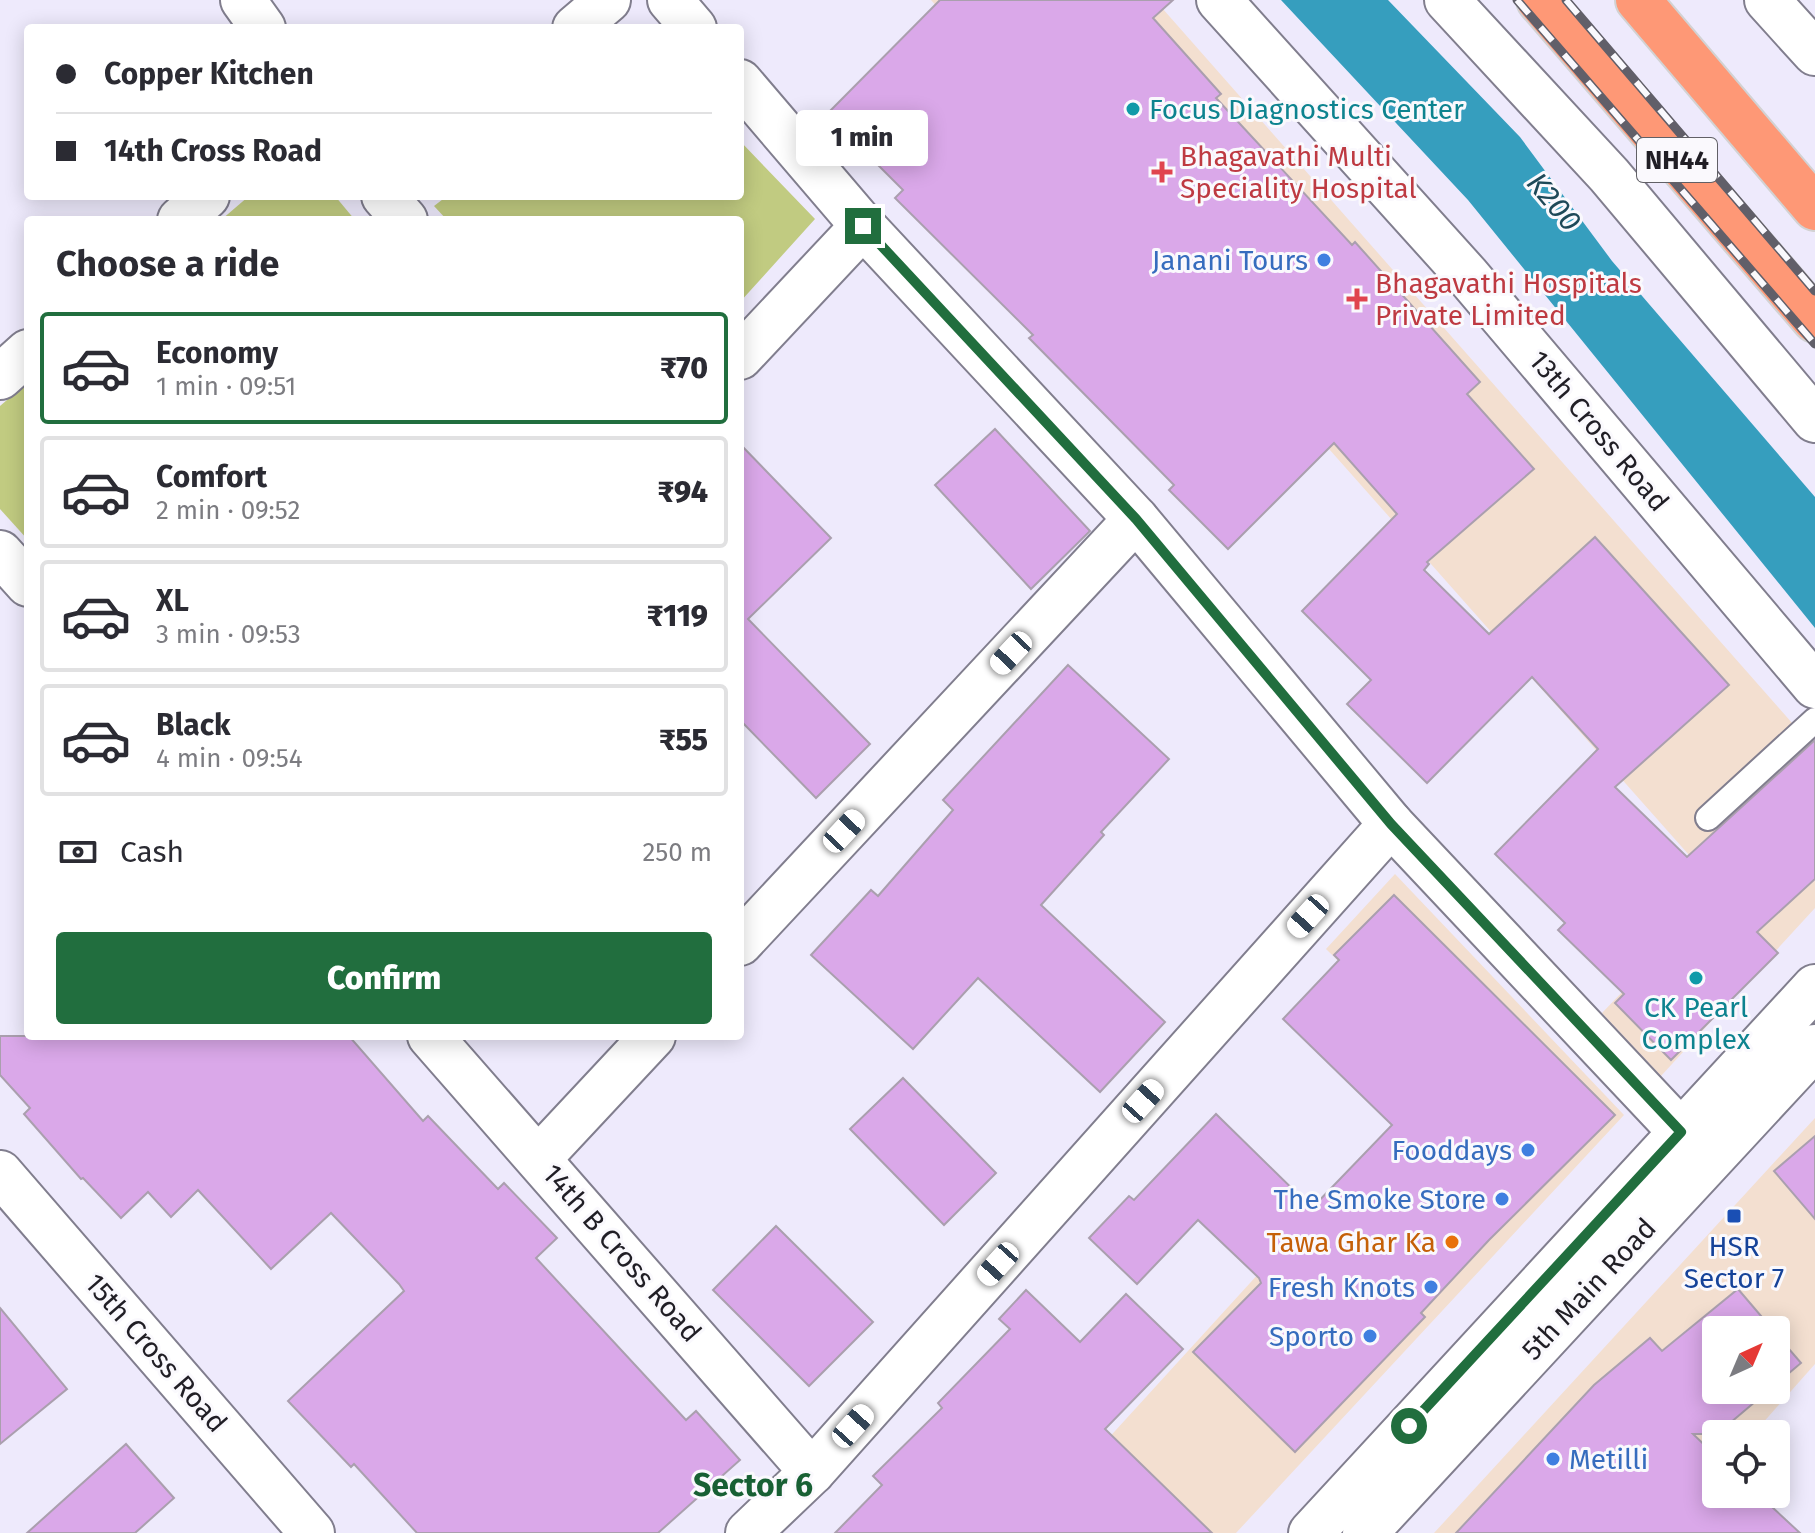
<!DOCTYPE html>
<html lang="en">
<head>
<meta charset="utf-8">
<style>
	body { margin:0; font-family:"Fira Sans",sans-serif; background:#f7f7f7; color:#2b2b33; height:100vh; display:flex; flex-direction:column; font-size:30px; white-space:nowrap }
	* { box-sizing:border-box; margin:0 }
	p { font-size:26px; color:#7c7c81 }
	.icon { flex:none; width:44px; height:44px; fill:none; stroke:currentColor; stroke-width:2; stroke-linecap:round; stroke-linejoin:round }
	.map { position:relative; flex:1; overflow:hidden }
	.sheet { position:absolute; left:24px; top:216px; width:720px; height:824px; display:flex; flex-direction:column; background:#fff; border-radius:8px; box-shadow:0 4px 20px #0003 }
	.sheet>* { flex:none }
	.top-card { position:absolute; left:24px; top:24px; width:720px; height:176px; border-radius:8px; box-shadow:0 4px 20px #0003; display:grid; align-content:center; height:176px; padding:0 32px; background:#fff }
	.needle { width:52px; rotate:44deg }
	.fabs { position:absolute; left:1702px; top:1316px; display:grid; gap:16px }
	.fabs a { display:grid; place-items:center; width:88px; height:88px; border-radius:8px; background:#fff; box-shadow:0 4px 20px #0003; font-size:40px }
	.end { position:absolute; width:36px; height:36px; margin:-18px; border:10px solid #216e3e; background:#fff; box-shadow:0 0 0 4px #fff }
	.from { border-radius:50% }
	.bubble { position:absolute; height:56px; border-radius:8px; background:#fff; box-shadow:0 4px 20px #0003; font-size:26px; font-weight:800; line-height:56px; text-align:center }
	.car { position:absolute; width:24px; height:48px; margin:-24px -12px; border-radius:10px; box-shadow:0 0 6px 2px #0007; background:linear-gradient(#fff 24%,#345 0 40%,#fff 0 76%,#345 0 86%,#fff 0) }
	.top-card b { display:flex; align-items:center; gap:28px; height:76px; font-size:30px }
	.top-card b+b { border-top:2px solid #e1e1e2 }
	.top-card i { width:20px; height:20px; background:#2b2b33 }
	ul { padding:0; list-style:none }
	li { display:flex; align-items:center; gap:24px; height:112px; margin:0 16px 12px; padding:0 16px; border:4px solid #e1e1e2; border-radius:8px }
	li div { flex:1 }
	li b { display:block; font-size:30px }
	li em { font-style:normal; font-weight:800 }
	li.active { border-color:#216e3e }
	li>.icon { width:72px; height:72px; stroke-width:1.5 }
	h2 { padding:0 32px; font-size:36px; line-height:96px }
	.pay { display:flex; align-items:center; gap:20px; height:88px; padding:0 32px; font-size:30px }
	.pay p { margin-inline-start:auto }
	.primary-button { display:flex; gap:16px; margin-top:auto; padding:16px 32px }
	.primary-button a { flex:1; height:92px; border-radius:8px; background:#216e3e; color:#fff; font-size:32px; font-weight:800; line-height:92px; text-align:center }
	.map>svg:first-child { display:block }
	.commercial { fill:#f3dfd0; fill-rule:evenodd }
	.green { fill:#c1cb81 }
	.water { fill:#369ebe }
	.building { fill:#daa8e9; stroke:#aa9fae; stroke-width:2 }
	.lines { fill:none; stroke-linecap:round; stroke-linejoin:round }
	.service-casing { stroke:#817e8e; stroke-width:28 }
	.minor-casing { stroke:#817e8e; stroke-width:48 }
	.tertiary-casing { stroke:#817e8e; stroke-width:48 }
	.trunk-casing { stroke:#d2d2d3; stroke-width:48 }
	.service { stroke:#fff; stroke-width:24 }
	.minor { stroke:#fff; stroke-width:44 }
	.tertiary { stroke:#fff; stroke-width:44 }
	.trunk { stroke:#fe9876; stroke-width:44 }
	.rail-casing { stroke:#615f69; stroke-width:9 }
	.rail { stroke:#faf9fd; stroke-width:6; stroke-dasharray:18; stroke-linecap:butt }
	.route { stroke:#216e3e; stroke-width:10 }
	.culture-dot { fill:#0f9aa8; stroke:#faf9fd; stroke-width:3 }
	.health-dot { fill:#e0444e; stroke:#faf9fd; stroke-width:3 }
	.shop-dot { fill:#3f7fe0; stroke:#faf9fd; stroke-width:3 }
	.transit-dot { fill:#1a4fb4; stroke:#faf9fd; stroke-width:3 }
	.food-dot { fill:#e8710a; stroke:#faf9fd; stroke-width:3 }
	.labels { text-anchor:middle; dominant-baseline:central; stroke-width:6; stroke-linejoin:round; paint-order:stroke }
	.shield { fill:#faf9fd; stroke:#616066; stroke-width:2 }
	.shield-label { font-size:26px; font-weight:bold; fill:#201e25 }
	.culture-label { font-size:28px; fill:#0d838f; stroke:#faf9fd; text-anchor:start }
	.health-label { font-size:28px; fill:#be3a42; stroke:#faf9fd; text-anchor:start }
	.shop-label { font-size:28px; fill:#366cbe; stroke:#faf9fd; text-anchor:end }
	.street-label { font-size:28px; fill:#201e25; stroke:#faf9fd }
	.food-label { font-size:28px; fill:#c56008; stroke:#faf9fd; text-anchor:end }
	.transit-label { font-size:28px; fill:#164399; stroke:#faf9fd }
	.water-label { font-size:30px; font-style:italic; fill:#1e4958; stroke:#faf9fd }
	.quarter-label { font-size:32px; font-weight:bold; fill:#186034; stroke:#faf9fd }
</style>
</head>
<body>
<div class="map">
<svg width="1815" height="1533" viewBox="0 0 1815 1533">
	<rect width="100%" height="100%" fill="#eeeafc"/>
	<!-- commercial -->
	<g class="commercial">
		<path d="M 931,0 L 1155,0 L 1815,749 L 1815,908 L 1661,1076 L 1602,1013 L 1720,890 Z"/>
		<path d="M 1395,874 L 1624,1115 L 1236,1533 L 1022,1533 L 1447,1067 L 1326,949 Z"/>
		<path d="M 1815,1118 L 1815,1364 L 1753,1434 L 1716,1434 L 1716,1476 L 1665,1533 L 1434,1533 ZM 1716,1330 L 1776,1330 L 1776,1390 L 1716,1390 Z"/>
	</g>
	<!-- green -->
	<g class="green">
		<path d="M 740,141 L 815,219 L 740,302 L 740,220 L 447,220 L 434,206 L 447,196 L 740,196 Z"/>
		<path d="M 249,196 L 335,196 L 355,220 L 221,220 Z"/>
		<path d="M 28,382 L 28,540 L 0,509 L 0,406 Z"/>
	</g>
	<!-- water -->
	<path class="water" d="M 1281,0 L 1388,0 L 1520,137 L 1612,261 L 1815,497 L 1815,628 L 1468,200 Z"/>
	<!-- building -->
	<g class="building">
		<path d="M 940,0 L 1173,0 L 1153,18 L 1221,94 L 1216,98 L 1352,245 L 1355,242 L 1480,382 L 1467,394 L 1534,469 L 1427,562 L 1429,564 L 1424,570 L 1489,634 L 1595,537 L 1729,685 L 1615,787 L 1687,857 L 1815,740 L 1815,879 L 1757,932 L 1778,953 L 1671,1060 L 1615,1003 L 1624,994 L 1558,930 L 1565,923 L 1495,854 L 1598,749 L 1532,677 L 1427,783 L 1347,704 L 1371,680 L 1302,611 L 1397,514 L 1334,443 L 1228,549 L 1169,490 L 1174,485 L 1029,338 L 1033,335 L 895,198 L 903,190 L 827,114 Z"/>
		<path d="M 995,429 L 1090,531 L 1031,589 L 935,485 Z"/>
		<path d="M 740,444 L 831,538 L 748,619 L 870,744 L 816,798 L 740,720 Z"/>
		<path d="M 1068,665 L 1169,759 L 1101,832 L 1104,835 L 1041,905 L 1165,1022 L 1100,1092 L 978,978 L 913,1049 L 811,955 L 871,890 L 878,896 L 953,810 L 943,800 Z"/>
		<path d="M 1394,895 L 1615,1115 L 1489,1240 L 1421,1313 L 1425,1317 L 1295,1452 L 1193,1352 L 1261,1283 L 1259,1278 L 1198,1220 L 1137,1284 L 1089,1238 L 1129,1196 L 1134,1200 L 1216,1114 L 1312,1208 L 1392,1125 L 1283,1019 L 1339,960 L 1334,955 Z"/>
		<path d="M 0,1036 L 349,1036 L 423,1121 L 428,1116 L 498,1189 L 504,1183 L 557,1238 L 536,1258 L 686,1420 L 696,1411 L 740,1460 L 658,1533 L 417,1533 L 354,1464 L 351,1467 L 288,1401 L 404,1291 L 399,1284 L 331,1213 L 271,1269 L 198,1190 L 171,1217 L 148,1192 L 121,1218 L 83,1178 L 81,1179 L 24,1114 L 30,1108 L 0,1075 Z"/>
		<path d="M 903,1078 L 996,1173 L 944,1225 L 850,1129 Z"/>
		<path d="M 1815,1136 L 1815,1219 L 1774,1171 Z"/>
		<path d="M 776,1226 L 873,1322 L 809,1386 L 713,1290 Z"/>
		<path d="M 1738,1289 L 1773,1330 L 1716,1330 L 1716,1390 L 1769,1390 L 1717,1434 L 1693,1434 L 1716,1456 L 1716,1494 L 1758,1494 L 1800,1533 L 1456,1533 L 1594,1385 L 1650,1338 L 1662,1351 Z"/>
		<path d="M 1026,1290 L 1080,1342 L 1126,1294 L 1183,1349 L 1105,1429 L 1212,1533 L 835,1533 L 882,1485 L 873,1476 L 942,1408 L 938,1403 L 1010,1329 L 999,1319 Z"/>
		<path d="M 0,1308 L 67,1389 L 0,1444 Z"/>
		<path d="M 1776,1334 L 1801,1363 L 1776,1384 Z"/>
		<path d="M 126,1444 L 174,1498 L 135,1533 L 27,1533 Z"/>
	</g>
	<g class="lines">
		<!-- service casing -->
		<g class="service-casing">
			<path id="service" d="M 1708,818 L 1815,720"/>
		</g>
		<!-- minor casing -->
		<g class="minor-casing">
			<g id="minor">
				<path d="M 243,0 L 263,28"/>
				<path d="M 670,0 L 694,28"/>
				<path d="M 1219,0 L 1467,275 L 1815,686"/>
				<path d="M 575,28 L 608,0"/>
				<path d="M 740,82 L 863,226 L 1136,519 L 1391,824 L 1681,1132"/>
				<path d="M 384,196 L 405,220"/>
				<path d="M 180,220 L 207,196"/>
				<path d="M 740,357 L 863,226"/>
				<path d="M 0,377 L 28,352"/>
				<path d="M 0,553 L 28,584"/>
				<path d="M 740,943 L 1136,519"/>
				<path d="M 430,1036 L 812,1472"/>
				<path d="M 539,1158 L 653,1036"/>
				<path d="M 748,1533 L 812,1472 L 1391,824"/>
			</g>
		</g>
		<!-- tertiary casing -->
		<g class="tertiary-casing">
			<g id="tertiary">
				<path d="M 1447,0 L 1609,175 L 1815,420"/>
				<path d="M 1767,0 L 1815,53"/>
				<path d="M 0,1173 L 312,1533"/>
				<path d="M 1311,1533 L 1815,987"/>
				<path d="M 1365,1533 L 1815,1047"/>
			</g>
		</g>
		<!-- trunk casing -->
		<g class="trunk-casing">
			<g id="trunk">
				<path d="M 1539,0 L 1815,320"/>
				<path d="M 1638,0 L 1815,208"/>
			</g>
		</g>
		<!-- service -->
		<use href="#service" class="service"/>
		<!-- minor -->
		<use href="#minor" class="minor"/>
		<!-- tertiary -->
		<use href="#tertiary" class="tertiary"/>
		<!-- trunk -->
		<use href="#trunk" class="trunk"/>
		<!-- rail casing -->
		<g class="rail-casing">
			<g id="rail">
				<path d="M 1517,0 L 1815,344"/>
				<path d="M 1566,0 L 1815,291"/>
			</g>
		</g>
		<!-- rail -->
		<use href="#rail" class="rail"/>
	</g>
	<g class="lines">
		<!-- route -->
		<path class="route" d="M 863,226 L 1136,519 L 1391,824 L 1681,1132 L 1409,1426"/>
	</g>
	<!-- markers -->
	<g class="culture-dot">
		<circle cx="1133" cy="109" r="8"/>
		<circle cx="1696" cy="978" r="8"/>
	</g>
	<g class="health-dot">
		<path d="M1158 160h8v8h8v8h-8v8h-8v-8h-8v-8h8z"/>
		<path d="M1353 287h8v8h8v8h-8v8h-8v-8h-8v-8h8z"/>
	</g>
	<g class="shop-dot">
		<circle cx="1324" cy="260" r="8"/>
		<circle cx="1528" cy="1150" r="8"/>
		<circle cx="1502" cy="1199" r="8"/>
		<circle cx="1431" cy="1287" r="8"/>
		<circle cx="1370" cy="1336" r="8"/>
		<circle cx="1553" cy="1459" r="8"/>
	</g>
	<rect class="transit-dot" x="1726" y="1208" width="16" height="16" rx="4"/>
	<circle class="food-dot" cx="1452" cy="1242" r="8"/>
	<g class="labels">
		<!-- shield labels -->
		<rect class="shield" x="1637" y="138" width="80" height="44" rx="6"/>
		<g class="shield-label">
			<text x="1677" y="160">NH44</text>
		</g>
		<!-- culture labels -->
		<g class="culture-label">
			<text x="1149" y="109">Focus Diagnostics Center</text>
			<text x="1696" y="1007" text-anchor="middle">CK Pearl<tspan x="1696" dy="32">Complex</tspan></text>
		</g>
		<!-- health labels -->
		<g class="health-label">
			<text x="1180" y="156">Bhagavathi Multi<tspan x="1180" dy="32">Speciality Hospital</tspan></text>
			<text x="1375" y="283">Bhagavathi Hospitals<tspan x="1375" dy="32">Private Limited</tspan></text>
		</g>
		<!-- shop labels -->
		<g class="shop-label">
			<text x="1308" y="260">Janani Tours</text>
			<text x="1512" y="1150">Fooddays</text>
			<text x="1486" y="1199">The Smoke Store</text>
			<text x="1415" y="1287">Fresh Knots</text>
			<text x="1354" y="1336">Sporto</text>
			<text x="1569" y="1459" text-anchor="start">Metilli</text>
		</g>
		<!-- street labels -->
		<g class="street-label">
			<text transform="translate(1599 431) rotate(50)">13th Cross Road</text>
			<text transform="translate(622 1253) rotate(49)">14th B Cross Road</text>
			<text transform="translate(1589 1289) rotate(-47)">5th Main Road</text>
			<text transform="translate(156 1353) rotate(49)">15th Cross Road</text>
		</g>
		<!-- food labels -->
		<g class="food-label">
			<text x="1436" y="1242">Tawa Ghar Ka</text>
		</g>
		<!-- transit labels -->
		<g class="transit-label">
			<text x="1734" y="1246">HSR<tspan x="1734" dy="32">Sector 7</tspan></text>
		</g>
		<!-- water labels -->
		<g class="water-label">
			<text transform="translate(1554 202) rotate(50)">K200</text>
		</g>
		<!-- quarter labels -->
		<g class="quarter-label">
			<text x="753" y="1485">Sector 6</text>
		</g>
	</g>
</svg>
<div class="fabs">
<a><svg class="needle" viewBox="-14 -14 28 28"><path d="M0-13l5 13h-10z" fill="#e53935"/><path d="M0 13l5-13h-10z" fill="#7c7c81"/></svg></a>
<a><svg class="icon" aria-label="locate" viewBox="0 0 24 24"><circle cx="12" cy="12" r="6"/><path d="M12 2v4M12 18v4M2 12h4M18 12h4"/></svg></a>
</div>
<i class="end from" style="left:1409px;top:1426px"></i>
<i class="end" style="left:863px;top:226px"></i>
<div class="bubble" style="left:796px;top:110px;width:132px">1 min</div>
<i class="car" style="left:1011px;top:653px;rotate:223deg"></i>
<i class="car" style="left:844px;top:831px;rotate:43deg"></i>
<i class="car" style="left:1308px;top:916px;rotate:222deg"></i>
<i class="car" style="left:1143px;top:1101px;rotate:42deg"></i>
<i class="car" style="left:998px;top:1264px;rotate:222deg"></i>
<i class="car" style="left:853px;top:1426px;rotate:42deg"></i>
<div class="top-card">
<b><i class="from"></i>Copper Kitchen</b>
<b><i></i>14th Cross Road</b>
</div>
<section class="sheet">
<h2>Choose a ride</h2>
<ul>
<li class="active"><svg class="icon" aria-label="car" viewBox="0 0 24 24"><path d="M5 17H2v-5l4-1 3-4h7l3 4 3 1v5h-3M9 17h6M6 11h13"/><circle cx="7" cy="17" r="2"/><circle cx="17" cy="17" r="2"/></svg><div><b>Economy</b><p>1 min · 09:51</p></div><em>₹70</em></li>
<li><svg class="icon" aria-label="car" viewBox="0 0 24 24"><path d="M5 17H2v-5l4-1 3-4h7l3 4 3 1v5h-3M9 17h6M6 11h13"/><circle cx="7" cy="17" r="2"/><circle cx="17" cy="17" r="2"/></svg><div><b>Comfort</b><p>2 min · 09:52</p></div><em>₹94</em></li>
<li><svg class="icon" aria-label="car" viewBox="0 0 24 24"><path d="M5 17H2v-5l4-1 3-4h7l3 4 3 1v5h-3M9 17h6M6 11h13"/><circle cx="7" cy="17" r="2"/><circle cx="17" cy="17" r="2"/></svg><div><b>XL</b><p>3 min · 09:53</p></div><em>₹119</em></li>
<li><svg class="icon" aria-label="car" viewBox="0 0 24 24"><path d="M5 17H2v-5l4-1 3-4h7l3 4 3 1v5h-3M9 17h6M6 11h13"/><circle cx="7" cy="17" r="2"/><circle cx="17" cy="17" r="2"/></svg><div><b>Black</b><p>4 min · 09:54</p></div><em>₹55</em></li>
</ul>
<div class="pay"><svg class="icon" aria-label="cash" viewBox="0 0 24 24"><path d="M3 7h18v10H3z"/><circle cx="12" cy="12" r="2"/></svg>Cash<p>250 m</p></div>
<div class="primary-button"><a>Confirm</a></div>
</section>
</div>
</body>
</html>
